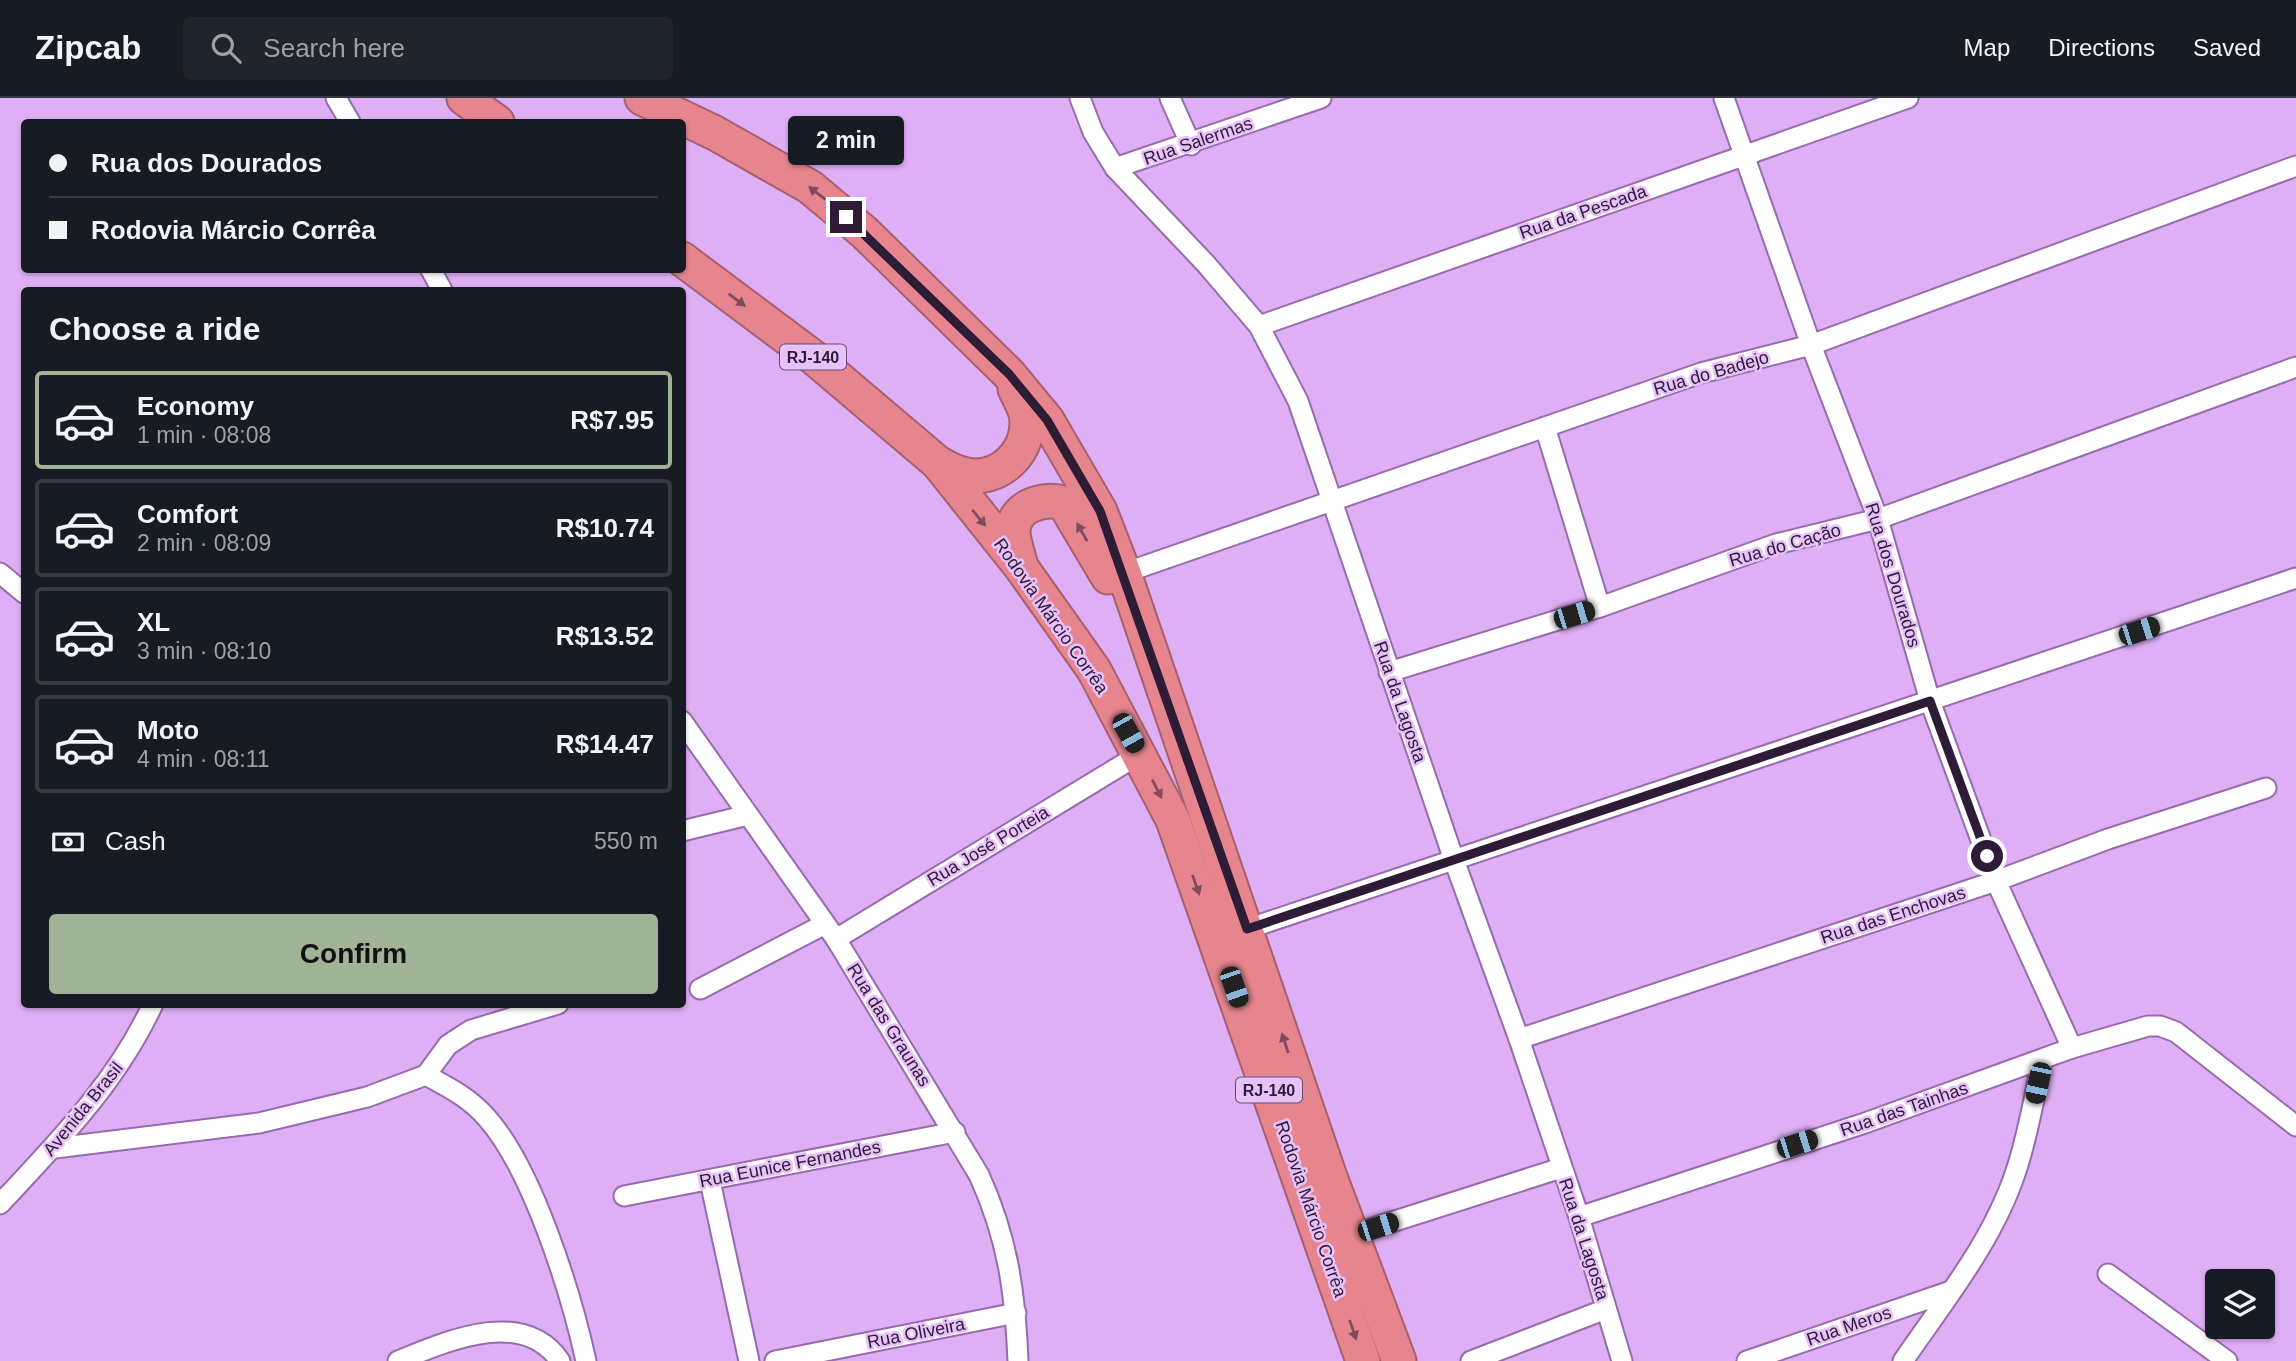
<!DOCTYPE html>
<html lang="en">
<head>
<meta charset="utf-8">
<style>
	body { margin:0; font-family:Arial,sans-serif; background:#20242c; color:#f1f3f6; height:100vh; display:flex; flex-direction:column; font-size:26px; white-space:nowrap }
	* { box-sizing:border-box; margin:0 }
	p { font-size:23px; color:#9ea1a6 }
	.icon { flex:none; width:38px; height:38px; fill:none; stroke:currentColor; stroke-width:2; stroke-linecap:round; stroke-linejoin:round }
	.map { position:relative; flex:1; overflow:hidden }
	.panel { position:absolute; left:21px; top:189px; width:665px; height:721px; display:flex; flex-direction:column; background:#171b24; border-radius:7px; box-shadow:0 2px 5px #0004 }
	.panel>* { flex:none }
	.banner { position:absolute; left:21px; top:21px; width:665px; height:154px; border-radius:7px; box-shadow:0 2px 5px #0004; display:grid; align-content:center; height:154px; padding:0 28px; background:#171b24 }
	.fabs { position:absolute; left:2205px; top:1171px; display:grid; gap:14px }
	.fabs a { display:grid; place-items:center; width:70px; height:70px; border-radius:7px; background:#171b24; box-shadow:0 2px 5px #0004; font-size:35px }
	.end { position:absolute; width:32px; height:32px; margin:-16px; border:9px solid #2e1b36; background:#fff; box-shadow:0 0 0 4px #fff }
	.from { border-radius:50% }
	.bubble { position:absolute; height:49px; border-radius:7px; background:#171b24; box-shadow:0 2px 5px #0004; font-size:23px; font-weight:700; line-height:49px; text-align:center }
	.car { position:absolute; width:21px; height:42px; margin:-21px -10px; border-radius:9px; box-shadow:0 0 5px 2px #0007; background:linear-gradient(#222 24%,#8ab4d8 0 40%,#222 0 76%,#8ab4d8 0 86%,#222 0) }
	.banner b { display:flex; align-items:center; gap:24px; height:66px; font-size:26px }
	.banner b+b { border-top:2px solid #363941 }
	.banner i { width:18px; height:18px; background:#f1f3f6 }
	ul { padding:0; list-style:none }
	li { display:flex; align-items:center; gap:21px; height:98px; margin:0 14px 10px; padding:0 14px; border:4px solid #363941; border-radius:7px }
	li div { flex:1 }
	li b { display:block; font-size:26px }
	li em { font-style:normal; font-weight:700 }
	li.active { border-color:#a0b396 }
	li>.icon { width:63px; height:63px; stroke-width:1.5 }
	h2 { padding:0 28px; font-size:32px; line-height:84px }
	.pay { display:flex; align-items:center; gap:18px; height:77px; padding:0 28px; font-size:26px }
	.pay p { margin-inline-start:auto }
	.primary-button { display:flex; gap:14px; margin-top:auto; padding:14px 28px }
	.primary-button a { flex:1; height:80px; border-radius:7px; background:#a0b396; color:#111; font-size:28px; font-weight:700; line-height:80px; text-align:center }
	header { display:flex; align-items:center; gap:42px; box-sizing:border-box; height:98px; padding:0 35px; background:#171b24; border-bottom:2px solid #363941 }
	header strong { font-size:33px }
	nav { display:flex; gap:38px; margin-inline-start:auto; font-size:24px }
	.search { width:490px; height:63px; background:#20242c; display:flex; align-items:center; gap:18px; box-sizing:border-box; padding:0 24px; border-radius:7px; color:#9ea1a6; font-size:26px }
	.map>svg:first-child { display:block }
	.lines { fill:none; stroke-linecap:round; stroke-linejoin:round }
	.street-casing { stroke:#986bad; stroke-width:23 }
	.highway-casing { stroke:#a6606f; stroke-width:37 }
	.street { stroke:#fff; stroke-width:19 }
	.highway { stroke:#e6858e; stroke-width:33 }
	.oneway { fill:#814b5e }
	.route { stroke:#2e1b36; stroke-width:9 }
	.labels { text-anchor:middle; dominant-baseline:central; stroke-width:5; stroke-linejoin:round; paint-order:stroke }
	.shield { fill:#e7c1f9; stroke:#664d70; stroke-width:2 }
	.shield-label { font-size:16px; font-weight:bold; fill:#2e1b36 }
	.street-label { font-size:18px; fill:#2e1b36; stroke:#e7c1f9 }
</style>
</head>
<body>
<header>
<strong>Zipcab</strong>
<div class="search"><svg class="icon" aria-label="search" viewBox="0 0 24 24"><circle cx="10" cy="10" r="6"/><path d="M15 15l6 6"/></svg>Search here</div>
<nav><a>Map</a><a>Directions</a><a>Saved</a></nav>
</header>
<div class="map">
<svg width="2296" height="1263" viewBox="0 0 2296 1263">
	<rect width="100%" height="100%" fill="#dfaff6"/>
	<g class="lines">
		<!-- street casing -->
		<g class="street-casing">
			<g id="street">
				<path d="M 336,0 L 350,24"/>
				<path d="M 1080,0 L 1093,34 L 1115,70 L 1206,166 L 1259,228 L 1298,303 L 1454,762 L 1519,941 L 1579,1119 L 1622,1263"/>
				<path d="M 1170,0 L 1191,47"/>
				<path d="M 1724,0 L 1811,247 L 1878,421 L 1930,603 L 1996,783 L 2072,950"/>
				<path d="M 1115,70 L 1321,0"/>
				<path d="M 431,172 L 442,192"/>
				<path d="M 1259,228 L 1908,0"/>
				<path d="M 1545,329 L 1600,509"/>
				<path d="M 0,475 L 24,495"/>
				<path d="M 1124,475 L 1701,275 L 1811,247 L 2296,68"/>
				<path d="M 1389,574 L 1600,509 L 1776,446 L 1878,421 L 2296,269"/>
				<path d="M 682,623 L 836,841 L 979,1077 C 1008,1141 1015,1193 1018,1263"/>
				<path d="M 682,733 L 748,717"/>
				<path d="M 1247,831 L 2296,480"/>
				<path d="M 836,841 L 1140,656"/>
				<path d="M 700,891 L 825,826"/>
				<path d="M 1519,941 L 1996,783 L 2108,741 L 2266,690"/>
				<path d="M 426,977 C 448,989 470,1000 487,1020 C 533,1072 571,1195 586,1263"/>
				<path d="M 55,1050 L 259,1025 L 367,999 L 426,977 L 448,947 L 471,932 L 558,906"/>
				<path d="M 710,1083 L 749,1263"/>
				<path d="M 624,1098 L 955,1034"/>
				<path d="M 0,1106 C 58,1044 117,984 153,906"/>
				<path d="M 1579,1119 L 1865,1025 L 2072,950 L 2148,928 L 2160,928 L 2176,934 L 2296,1028"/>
				<path d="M 1351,1137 L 1561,1070"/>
				<path d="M 2108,1176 L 2227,1263"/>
				<path d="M 398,1263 C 447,1243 523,1209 560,1263"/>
				<path d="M 775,1263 L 1016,1215"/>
				<path d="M 1471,1263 L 1606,1211"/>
				<path d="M 1747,1263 L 1951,1193"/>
				<path d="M 1903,1263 C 1944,1203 1993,1143 2016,1073 C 2028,1037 2034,1000 2042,963"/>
			</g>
		</g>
		<!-- highway casing -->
		<g class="highway-casing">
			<g id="highway">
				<path d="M 464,0 L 497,24"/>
				<path d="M 642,0 L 715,35 L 810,89 L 864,134 L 1009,276 L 1047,322 L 1100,413 L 1124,475 L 1330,1079 L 1399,1263"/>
				<path d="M 682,161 L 813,259 L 938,365 L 1021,469 L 1094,572 L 1173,722 L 1363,1263"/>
				<path d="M 938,365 C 946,369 954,374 963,376 C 999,386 1033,352 1026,316 C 1024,308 1019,299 1015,291"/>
				<path d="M 1021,469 C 1019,459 1014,446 1013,435 C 1012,408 1044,399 1064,405 L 1108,479"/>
			</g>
		</g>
		<!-- street -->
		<use href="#street" class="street"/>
		<!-- highway -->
		<use href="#highway" class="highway"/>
	</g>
	<!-- one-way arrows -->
	<defs><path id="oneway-solid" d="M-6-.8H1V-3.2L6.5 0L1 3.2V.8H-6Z" transform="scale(1.75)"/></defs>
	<g class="oneway">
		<use href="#oneway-solid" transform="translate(817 95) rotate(-142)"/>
		<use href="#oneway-solid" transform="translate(737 202) rotate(37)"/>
		<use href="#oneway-solid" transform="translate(979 420) rotate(50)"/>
		<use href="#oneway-solid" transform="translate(1082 434) rotate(-119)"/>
		<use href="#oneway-solid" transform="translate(1157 691) rotate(63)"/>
		<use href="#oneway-solid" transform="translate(1196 787) rotate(70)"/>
		<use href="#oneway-solid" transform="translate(1285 945) rotate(-108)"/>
		<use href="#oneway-solid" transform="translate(1353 1232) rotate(71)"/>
	</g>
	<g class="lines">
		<!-- route -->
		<path class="route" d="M 846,119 L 1009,276 L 1047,322 L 1100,413 L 1247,831 L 1930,603 L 1987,758"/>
	</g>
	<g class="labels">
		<!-- shield labels -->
		<g class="shield">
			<rect x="780" y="246.5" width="66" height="25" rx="5"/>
			<rect x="1236" y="979.5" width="66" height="25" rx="5"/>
		</g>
		<g class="shield-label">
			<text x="813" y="259">RJ-140</text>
			<text x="1269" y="992">RJ-140</text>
		</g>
		<!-- street labels -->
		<g class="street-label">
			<text transform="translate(1198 43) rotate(-19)">Rua Salermas</text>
			<text transform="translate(1583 114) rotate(-19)">Rua da Pescada</text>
			<text transform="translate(1711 275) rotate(-16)">Rua do Badejo</text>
			<text transform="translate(1785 447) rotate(-16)">Rua do Cação</text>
			<text transform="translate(1893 477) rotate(73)">Rua dos Dourados</text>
			<text transform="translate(1051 518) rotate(55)">Rodovia Márcio Corrêa</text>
			<text transform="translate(1400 604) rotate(71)">Rua da Lagosta</text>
			<text transform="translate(988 748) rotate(-31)">Rua José Porteia</text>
			<text transform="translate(1893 817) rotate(-18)">Rua das Enchovas</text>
			<text transform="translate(889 927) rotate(58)">Rua das Graunas</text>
			<text transform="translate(83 1011) rotate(-51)">Avenida Brasil</text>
			<text transform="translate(1904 1011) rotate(-19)">Rua das Tainhas</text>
			<text transform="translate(790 1066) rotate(-11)">Rua Eunice Fernandes</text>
			<text transform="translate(1311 1111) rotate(71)">Rodovia Márcio Corrêa</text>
			<text transform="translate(1584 1141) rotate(72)">Rua da Lagosta</text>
			<text transform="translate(1849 1228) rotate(-19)">Rua Meros</text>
			<text transform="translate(916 1235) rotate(-11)">Rua Oliveira</text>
		</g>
	</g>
</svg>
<div class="fabs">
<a><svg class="icon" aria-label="layers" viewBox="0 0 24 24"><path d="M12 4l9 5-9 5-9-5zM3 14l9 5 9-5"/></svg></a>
</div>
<i class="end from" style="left:1987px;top:758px"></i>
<i class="end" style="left:846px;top:119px"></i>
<div class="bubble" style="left:788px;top:18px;width:116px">2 min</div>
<i class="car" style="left:1574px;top:517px;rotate:73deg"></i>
<i class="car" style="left:2139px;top:533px;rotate:72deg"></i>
<i class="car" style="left:1128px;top:635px;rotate:151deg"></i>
<i class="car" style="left:1234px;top:889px;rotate:161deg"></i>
<i class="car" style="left:2038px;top:985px;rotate:192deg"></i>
<i class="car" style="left:1797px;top:1046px;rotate:72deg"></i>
<i class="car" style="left:1378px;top:1129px;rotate:72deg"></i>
<div class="banner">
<b><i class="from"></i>Rua dos Dourados</b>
<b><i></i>Rodovia Márcio Corrêa</b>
</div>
<section class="panel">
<h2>Choose a ride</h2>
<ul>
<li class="active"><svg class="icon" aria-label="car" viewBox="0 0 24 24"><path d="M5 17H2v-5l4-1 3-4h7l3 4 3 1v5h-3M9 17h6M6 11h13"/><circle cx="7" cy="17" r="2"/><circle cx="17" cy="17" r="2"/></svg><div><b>Economy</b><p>1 min · 08:08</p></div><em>R$7.95</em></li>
<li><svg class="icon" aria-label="car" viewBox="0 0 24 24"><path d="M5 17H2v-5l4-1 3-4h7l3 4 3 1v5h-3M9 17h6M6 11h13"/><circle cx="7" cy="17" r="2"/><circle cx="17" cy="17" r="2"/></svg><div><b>Comfort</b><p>2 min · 08:09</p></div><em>R$10.74</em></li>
<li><svg class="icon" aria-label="car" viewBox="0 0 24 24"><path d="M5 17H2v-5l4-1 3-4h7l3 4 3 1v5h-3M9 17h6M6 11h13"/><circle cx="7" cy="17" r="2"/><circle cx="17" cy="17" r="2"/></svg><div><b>XL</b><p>3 min · 08:10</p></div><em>R$13.52</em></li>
<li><svg class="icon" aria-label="car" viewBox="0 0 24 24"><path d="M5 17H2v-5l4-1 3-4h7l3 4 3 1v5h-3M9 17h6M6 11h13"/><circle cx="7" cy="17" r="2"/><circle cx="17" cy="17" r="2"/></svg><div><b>Moto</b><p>4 min · 08:11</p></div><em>R$14.47</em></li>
</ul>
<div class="pay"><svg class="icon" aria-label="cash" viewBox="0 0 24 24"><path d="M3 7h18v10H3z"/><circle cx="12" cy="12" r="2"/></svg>Cash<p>550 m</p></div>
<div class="primary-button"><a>Confirm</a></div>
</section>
</div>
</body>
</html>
